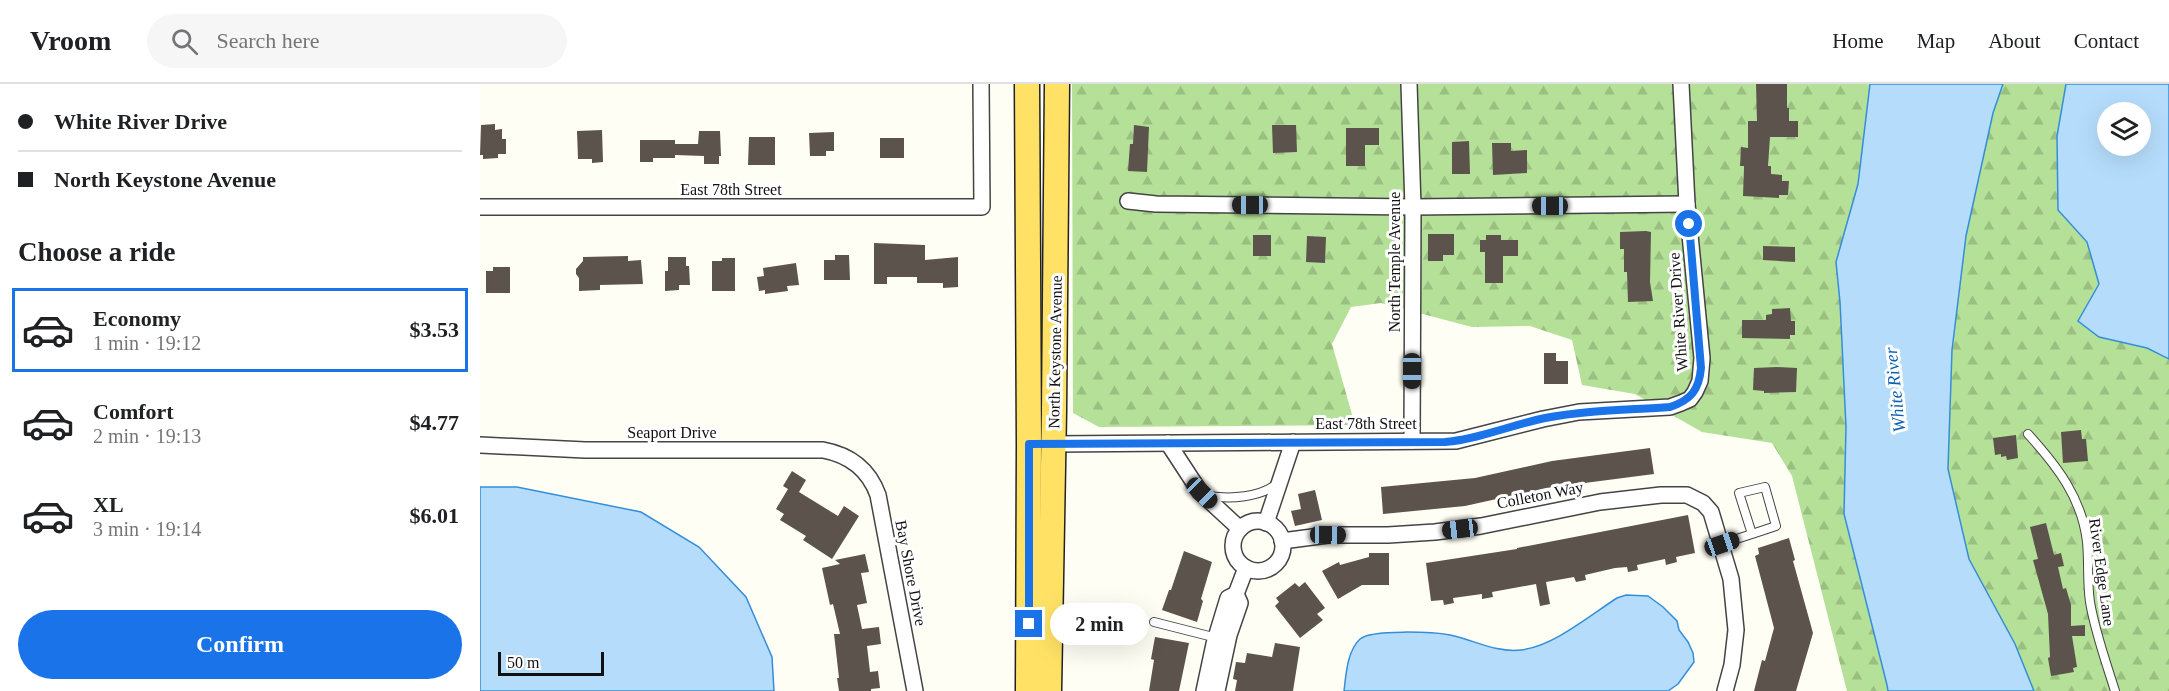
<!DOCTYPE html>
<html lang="en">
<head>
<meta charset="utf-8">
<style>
	body { margin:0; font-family:Georgia,serif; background:#f6f6f6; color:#202124; height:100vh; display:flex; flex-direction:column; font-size:22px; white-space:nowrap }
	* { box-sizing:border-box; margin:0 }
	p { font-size:20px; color:#757577 }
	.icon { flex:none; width:33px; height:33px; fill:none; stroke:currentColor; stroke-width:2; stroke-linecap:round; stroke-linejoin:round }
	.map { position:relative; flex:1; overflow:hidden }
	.panel { display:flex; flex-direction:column; background:#fff; width:480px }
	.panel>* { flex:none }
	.guide { display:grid; align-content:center; height:132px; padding:0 18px; background:#fff }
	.fabs { position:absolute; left:1617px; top:18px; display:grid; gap:12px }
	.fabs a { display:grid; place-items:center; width:54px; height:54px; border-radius:50%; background:#fff; box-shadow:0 6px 24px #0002; font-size:30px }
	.scale { position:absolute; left:18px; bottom:15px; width:106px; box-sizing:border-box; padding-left:6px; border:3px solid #111; border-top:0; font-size:16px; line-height:21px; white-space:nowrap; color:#111; -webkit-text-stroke:4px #fff; paint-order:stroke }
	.end { position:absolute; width:27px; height:27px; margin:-14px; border:8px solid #1a73e8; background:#fff; box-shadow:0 0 0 3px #fff }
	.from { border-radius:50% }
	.bubble { position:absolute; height:42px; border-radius:21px; background:#fff; box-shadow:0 6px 24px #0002; font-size:20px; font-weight:700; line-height:42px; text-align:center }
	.car { position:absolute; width:18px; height:36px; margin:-18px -9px; border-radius:8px; box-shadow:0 0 4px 2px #0007; background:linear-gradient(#222 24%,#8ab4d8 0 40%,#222 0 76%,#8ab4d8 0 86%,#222 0) }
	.guide b { display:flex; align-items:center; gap:21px; height:57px; font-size:22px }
	.guide b+b { border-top:2px solid #e0e0e0 }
	.guide i { width:15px; height:15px; background:#202124 }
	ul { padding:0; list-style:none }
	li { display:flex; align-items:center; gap:18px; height:84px; margin:0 12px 9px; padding:0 6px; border:3px solid transparent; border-radius:0px }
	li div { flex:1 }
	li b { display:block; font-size:22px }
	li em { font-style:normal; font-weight:700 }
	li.selected { border-color:#1a73e8 }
	li>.icon { width:54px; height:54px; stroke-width:1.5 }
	h2 { padding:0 18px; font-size:27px; line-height:72px }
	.action { display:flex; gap:12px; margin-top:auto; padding:12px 18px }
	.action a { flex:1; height:69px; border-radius:36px; background:#1a73e8; color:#fff; font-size:24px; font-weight:700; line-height:69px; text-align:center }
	header { display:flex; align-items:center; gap:36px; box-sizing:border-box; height:84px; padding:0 30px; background:#fff; border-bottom:2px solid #e0e0e0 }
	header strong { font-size:28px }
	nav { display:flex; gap:33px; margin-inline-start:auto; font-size:21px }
	.search { width:420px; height:54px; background:#f6f6f6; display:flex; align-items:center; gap:15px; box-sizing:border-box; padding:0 21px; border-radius:33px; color:#757577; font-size:22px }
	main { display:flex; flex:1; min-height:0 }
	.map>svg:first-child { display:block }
	.forest { fill:url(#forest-firs) }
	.water { fill:#b5ddfb; stroke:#358ed9; stroke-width:1.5; fill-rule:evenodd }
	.building { fill:#5b534c }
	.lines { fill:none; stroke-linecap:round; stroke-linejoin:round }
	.lane-casing { stroke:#444; stroke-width:10 }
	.street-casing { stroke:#444; stroke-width:18 }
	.primary-casing { stroke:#222; stroke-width:27 }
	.lane { stroke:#fff; stroke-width:8 }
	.street { stroke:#fff; stroke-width:15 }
	.primary { stroke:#ffe265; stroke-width:24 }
	.route { stroke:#1a73e8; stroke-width:8 }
	.labels { text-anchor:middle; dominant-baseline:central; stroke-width:6; stroke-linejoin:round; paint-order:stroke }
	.street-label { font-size:16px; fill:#111; stroke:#fff }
	.water-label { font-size:18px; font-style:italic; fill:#0d60b0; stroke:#fff }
</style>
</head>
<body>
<header>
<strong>Vroom</strong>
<div class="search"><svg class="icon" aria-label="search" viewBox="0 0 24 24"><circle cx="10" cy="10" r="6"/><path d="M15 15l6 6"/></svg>Search here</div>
<nav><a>Home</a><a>Map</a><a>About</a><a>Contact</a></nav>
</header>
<main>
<section class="panel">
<div class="guide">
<b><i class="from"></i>White River Drive</b>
<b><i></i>North Keystone Avenue</b>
</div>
<h2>Choose a ride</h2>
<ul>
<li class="selected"><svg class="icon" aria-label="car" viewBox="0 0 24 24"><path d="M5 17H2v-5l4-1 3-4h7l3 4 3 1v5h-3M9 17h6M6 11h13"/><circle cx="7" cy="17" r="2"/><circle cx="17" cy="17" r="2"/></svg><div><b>Economy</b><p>1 min · 19:12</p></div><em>$3.53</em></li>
<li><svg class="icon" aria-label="car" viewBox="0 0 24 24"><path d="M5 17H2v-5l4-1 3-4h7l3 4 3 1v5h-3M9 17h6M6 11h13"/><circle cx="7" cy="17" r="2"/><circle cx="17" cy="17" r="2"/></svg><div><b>Comfort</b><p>2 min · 19:13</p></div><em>$4.77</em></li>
<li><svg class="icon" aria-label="car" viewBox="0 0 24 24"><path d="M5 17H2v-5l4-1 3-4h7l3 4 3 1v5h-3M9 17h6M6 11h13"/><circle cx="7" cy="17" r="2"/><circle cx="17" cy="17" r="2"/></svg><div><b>XL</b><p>3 min · 19:14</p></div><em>$6.01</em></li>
</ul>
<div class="action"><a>Confirm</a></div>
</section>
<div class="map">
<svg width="1689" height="607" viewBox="0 0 1689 607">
	<defs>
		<pattern id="forest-firs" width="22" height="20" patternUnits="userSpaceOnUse" patternTransform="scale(1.5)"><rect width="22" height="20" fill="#b4e097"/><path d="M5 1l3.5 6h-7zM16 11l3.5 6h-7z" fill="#9abf81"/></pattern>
	</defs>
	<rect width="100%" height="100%" fill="#fffef5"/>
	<!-- forest -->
	<g class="forest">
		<path d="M 592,0 L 1390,0 L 1378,100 L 1356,178 L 1360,218 L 1366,343 L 1364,430 L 1408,607 L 1367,607 L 1312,392 L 1292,359 L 1222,348 L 1155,310 L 1102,301 L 1092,256 L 1050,242 L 992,243 L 901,219 L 871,223 L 852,260 L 875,341 L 619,343 L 593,329 Z"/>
		<path d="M 1523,0 L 1586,0 L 1577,52 L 1578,126 L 1607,158 L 1619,200 L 1619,253 L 1667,264 L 1689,275 L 1689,607 L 1554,607 L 1535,560 L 1489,475 L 1468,385 L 1472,266 L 1486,152 L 1513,29 Z"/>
	</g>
	<!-- water -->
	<g class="water">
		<path d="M 1390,0 L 1523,0 L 1513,29 L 1486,152 L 1472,266 L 1468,385 L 1489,475 L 1535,560 L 1554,607 L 1408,607 L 1407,601 L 1364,430 L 1366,343 L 1360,218 L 1356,178 L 1378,100 Z"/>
		<path d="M 1586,0 L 1689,0 L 1689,275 L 1667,264 L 1619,253 L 1598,237 L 1619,200 L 1607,158 L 1578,126 L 1577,52 ZM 1628,28 L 1660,28 L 1660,62 L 1628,62 Z"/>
		<path d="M 0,403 L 37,403 L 161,428 L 219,463 L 266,513 L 292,573 L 294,607 L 0,607 Z"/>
		<path d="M 1146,511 L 1168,512 L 1183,523 L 1197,537 L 1199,546 L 1208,558 L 1213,569 L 1214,578 L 1198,600 L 1188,607 L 864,607 C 866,591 867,567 880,555 C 891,545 954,548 970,551 C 994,556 1016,569 1041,566 C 1074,562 1109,532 1137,514 Z"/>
	</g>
	<!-- building -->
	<g class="building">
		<path d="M 1276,0 L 1307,0 L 1307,24 L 1309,24 L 1309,37 L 1318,37 L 1318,53 L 1290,53 L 1288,82 L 1291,82 L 1291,90 L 1302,91 L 1302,97 L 1309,97 L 1308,111 L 1299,111 L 1299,114 L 1263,112 L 1264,84 L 1264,82 L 1260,82 L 1261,63 L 1268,64 L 1268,37 L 1277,37 Z"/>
		<path d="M 15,40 L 15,46 L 22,45 L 22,55 L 26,55 L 26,70 L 18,70 L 18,74 L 3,75 L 3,71 L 0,71 L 1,41 Z"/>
		<path d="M 654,41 L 669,43 L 667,88 L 648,87 L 650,60 L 653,60 Z"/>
		<path d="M 792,41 L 816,41 L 817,68 L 793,69 Z"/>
		<path d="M 866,44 L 899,44 L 899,61 L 885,61 L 885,82 L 866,82 Z"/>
		<path d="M 122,46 L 123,78 L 112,79 L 112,75 L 98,75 L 97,47 Z"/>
		<path d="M 219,47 L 240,47 L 241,72 L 239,72 L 239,80 L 224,80 L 224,72 L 195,71 L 195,74 L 173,74 L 173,78 L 160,78 L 160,56 L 195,56 L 195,60 L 218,60 Z"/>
		<path d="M 354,48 L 354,67 L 346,67 L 346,72 L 330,72 L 329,49 Z"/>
		<path d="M 269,53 L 295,53 L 295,81 L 268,81 Z"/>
		<rect x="400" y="54" width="24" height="20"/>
		<path d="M 989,57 L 990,90 L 972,90 L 972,58 Z"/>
		<path d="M 1012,59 L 1031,59 L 1031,67 L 1047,66 L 1047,89 L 1013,91 Z"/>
		<path d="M 1166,147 L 1171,148 L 1170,198 L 1173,217 L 1148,218 L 1147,188 L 1144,188 L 1144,165 L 1140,165 L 1140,148 Z"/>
		<path d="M 948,150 L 974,150 L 974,171 L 963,171 L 963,177 L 948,177 Z"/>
		<rect x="773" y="151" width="18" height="21"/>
		<path d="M 1006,151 L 1021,151 L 1021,156 L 1038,156 L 1038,172 L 1023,172 L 1023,199 L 1005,199 L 1005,168 L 1000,168 L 1000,156 L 1006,156 Z"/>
		<path d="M 827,152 L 846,153 L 845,179 L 826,178 Z"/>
		<path d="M 394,159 L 445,161 L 445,176 L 478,173 L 478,203 L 463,204 L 463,199 L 437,199 L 437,193 L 407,193 L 407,200 L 394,200 Z"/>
		<path d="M 1283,162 L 1315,163 L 1315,178 L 1283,176 Z"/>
		<path d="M 355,171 L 369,171 L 370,196 L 344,196 L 344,176 L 355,176 Z"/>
		<path d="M 148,172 L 148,177 L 161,176 L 163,200 L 120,201 L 120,206 L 99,207 L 99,194 L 96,190 L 96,185 L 103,177 L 103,173 Z"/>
		<path d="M 188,173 L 206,173 L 206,182 L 209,182 L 210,201 L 199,201 L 199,206 L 185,207 L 185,187 L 188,187 Z"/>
		<path d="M 242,174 L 255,174 L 255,207 L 232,207 L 232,177 L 242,177 Z"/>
		<path d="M 316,179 L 319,201 L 307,202 L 308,207 L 285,210 L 285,206 L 279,207 L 277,193 L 284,192 L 283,184 Z"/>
		<path d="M 13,183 L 30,183 L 30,209 L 6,209 L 6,187 L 13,187 Z"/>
		<path d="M 1310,224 L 1311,237 L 1315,237 L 1315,251 L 1310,251 L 1310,255 L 1262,254 L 1262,236 L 1286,236 L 1286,231 L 1292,230 L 1292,225 Z"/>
		<path d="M 1064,269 L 1076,269 L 1076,277 L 1088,277 L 1088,300 L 1064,300 Z"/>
		<path d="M 1297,283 L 1317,284 L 1316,308 L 1284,309 L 1284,307 L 1273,306 L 1274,284 Z"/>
		<path d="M 1601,346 L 1602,355 L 1606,355 L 1608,377 L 1583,379 L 1581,348 Z"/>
		<path d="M 1536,351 L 1538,374 L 1527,376 L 1526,372 L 1521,373 L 1521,370 L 1515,371 L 1513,354 Z"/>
		<path d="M 1170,364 L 1174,390 L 1066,404 L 985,422 L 903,430 L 901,403 L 995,394 L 1072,377 Z"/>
		<path d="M 312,387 L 326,396 L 319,408 L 358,432 L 364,422 L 379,432 L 352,475 L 323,456 L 326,452 L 300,436 L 304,430 L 296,425 L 308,405 L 303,402 Z"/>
		<path d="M 835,406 L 842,436 L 815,442 L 811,427 L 821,425 L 818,410 Z"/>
		<path d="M 1208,431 L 1215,469 L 1196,473 L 1197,478 L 1186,481 L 1185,475 L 1157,481 L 1158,486 L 1148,488 L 1147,483 L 1135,484 L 1105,491 L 1106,496 L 1096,498 L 1094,493 L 1066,498 L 1070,520 L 1060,522 L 1056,500 L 1012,508 L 1013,513 L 1002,515 L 1002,510 L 973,514 L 974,519 L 964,521 L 963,516 L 951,517 L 946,479 L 1037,465 L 1037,464 Z"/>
		<path d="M 1566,439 L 1574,471 L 1581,469 L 1584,482 L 1578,483 L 1583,505 L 1586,504 L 1591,521 L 1591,542 L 1605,541 L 1605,552 L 1592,552 L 1597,583 L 1593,584 L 1594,588 L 1571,592 L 1568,574 L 1570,573 L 1568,530 L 1553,476 L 1558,475 L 1550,443 Z"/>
		<path d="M 1309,454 L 1315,476 L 1313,477 L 1333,549 L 1316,607 L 1274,607 L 1282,576 L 1285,577 L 1294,544 L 1275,472 L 1279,470 L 1278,464 Z"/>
		<path d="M 704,467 L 732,478 L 721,515 L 723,517 L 717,538 L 682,526 L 689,506 L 691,506 Z"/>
		<path d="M 889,469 L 909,469 L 909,501 L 882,501 L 858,515 L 842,487 L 859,478 L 860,481 L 889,473 Z"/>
		<path d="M 385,470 L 389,488 L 381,489 L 387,519 L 377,521 L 382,545 L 399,543 L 401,560 L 387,562 L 390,588 L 398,587 L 400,604 L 391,605 L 391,607 L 359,607 L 357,594 L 359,594 L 354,550 L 360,550 L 353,520 L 350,521 L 342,484 L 360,480 L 355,476 Z"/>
		<path d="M 825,498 L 845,524 L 837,530 L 843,536 L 820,554 L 795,522 L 799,518 L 796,514 L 815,499 L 819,503 Z"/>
		<path d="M 675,553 L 709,559 L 699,607 L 669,607 L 674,576 L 671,575 Z"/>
		<path d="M 795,559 L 820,563 L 813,607 L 755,607 L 757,596 L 753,595 L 756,578 L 765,579 L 767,569 L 792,573 Z"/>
	</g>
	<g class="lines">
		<!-- lane casing -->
		<g class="lane-casing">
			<g id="lane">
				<path d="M 1548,350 C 1577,382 1602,414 1607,458 C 1609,478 1607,498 1610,518 C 1615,548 1626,578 1635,607"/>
				<path d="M 729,412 C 750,415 780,414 798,399"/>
				<path d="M 1241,460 L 1272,450 L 1259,409 L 1285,403 L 1296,442 L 1272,450"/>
				<path d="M 674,538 L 737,554"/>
			</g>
		</g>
		<!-- street casing -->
		<g class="street-casing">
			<g id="street">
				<path d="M 929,0 L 933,123 L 932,357"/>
				<path d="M 648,117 L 676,120 L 933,123 L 1207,120"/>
				<path d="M 0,123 L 502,123 L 501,0"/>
				<path d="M 688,359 L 720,408 L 760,445"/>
				<path d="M 573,360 L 976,357 L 1063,335 L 1099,328 L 1190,323 L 1201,319 L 1210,315 L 1215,308 L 1220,297 L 1222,274 L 1207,120 L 1201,0"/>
				<path d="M 0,361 L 105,366 L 343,366 C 370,371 389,386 398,411 L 435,607"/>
				<circle cx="778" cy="462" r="25"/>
				<path d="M 786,439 L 813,358"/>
				<path d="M 802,457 L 848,451 L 908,451 L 955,448 L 1001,442 L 1120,418 L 1181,411 L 1207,411 L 1223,419 L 1231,428 L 1251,495 L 1256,546 L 1252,581 L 1245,607"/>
				<path d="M 724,607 L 734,560 L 748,514 L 756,510 L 766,484"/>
				<path d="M 737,607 L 749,551 L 760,519 L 756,510"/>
			</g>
		</g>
		<!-- primary casing -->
		<g class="primary-casing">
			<g id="primary">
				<path d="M 547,0 L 549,360 L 548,607"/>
				<path d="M 569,607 L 574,327 L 577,0"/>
			</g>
		</g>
		<!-- lane -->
		<use href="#lane" class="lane"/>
		<!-- street -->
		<use href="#street" class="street"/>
		<!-- primary -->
		<use href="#primary" class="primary"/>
	</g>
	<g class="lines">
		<!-- route -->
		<path class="route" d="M 549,540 L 549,360 L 965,358 C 999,355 1031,341 1065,334 C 1106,326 1148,326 1190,323 C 1211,316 1219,306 1221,284 L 1209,140"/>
	</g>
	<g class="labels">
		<!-- street labels -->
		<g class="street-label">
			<text x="251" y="105">East 78th Street</text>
			<text transform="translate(914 178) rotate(-90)">North Temple Avenue</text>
			<text transform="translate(1198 228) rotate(-94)">White River Drive</text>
			<text transform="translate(575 268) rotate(-89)">North Keystone Avenue</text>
			<text x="886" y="339">East 78th Street</text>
			<text x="192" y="348">Seaport Drive</text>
			<text transform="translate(1060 411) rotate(-11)">Colleton Way</text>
			<text transform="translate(1622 488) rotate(82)">River Edge Lane</text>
			<text transform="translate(431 489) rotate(79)">Bay Shore Drive</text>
		</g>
		<!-- water labels -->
		<g class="water-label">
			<text transform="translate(1415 306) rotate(-96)">White River</text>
		</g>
	</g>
</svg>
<div class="fabs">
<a><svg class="icon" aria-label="layers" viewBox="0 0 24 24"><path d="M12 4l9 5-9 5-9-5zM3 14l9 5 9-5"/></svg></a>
</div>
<div class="scale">50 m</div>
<i class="end from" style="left:1209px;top:140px"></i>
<i class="end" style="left:549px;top:540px"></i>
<div class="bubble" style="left:570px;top:519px;width:99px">2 min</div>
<i class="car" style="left:770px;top:121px;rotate:270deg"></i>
<i class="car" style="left:1070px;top:122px;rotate:270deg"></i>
<i class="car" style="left:932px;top:287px;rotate:180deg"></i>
<i class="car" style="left:722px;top:409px;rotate:135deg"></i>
<i class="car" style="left:980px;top:445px;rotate:263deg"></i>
<i class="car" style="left:848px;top:451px;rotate:91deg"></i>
<i class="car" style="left:1242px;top:460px;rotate:71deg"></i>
</div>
</main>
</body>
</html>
